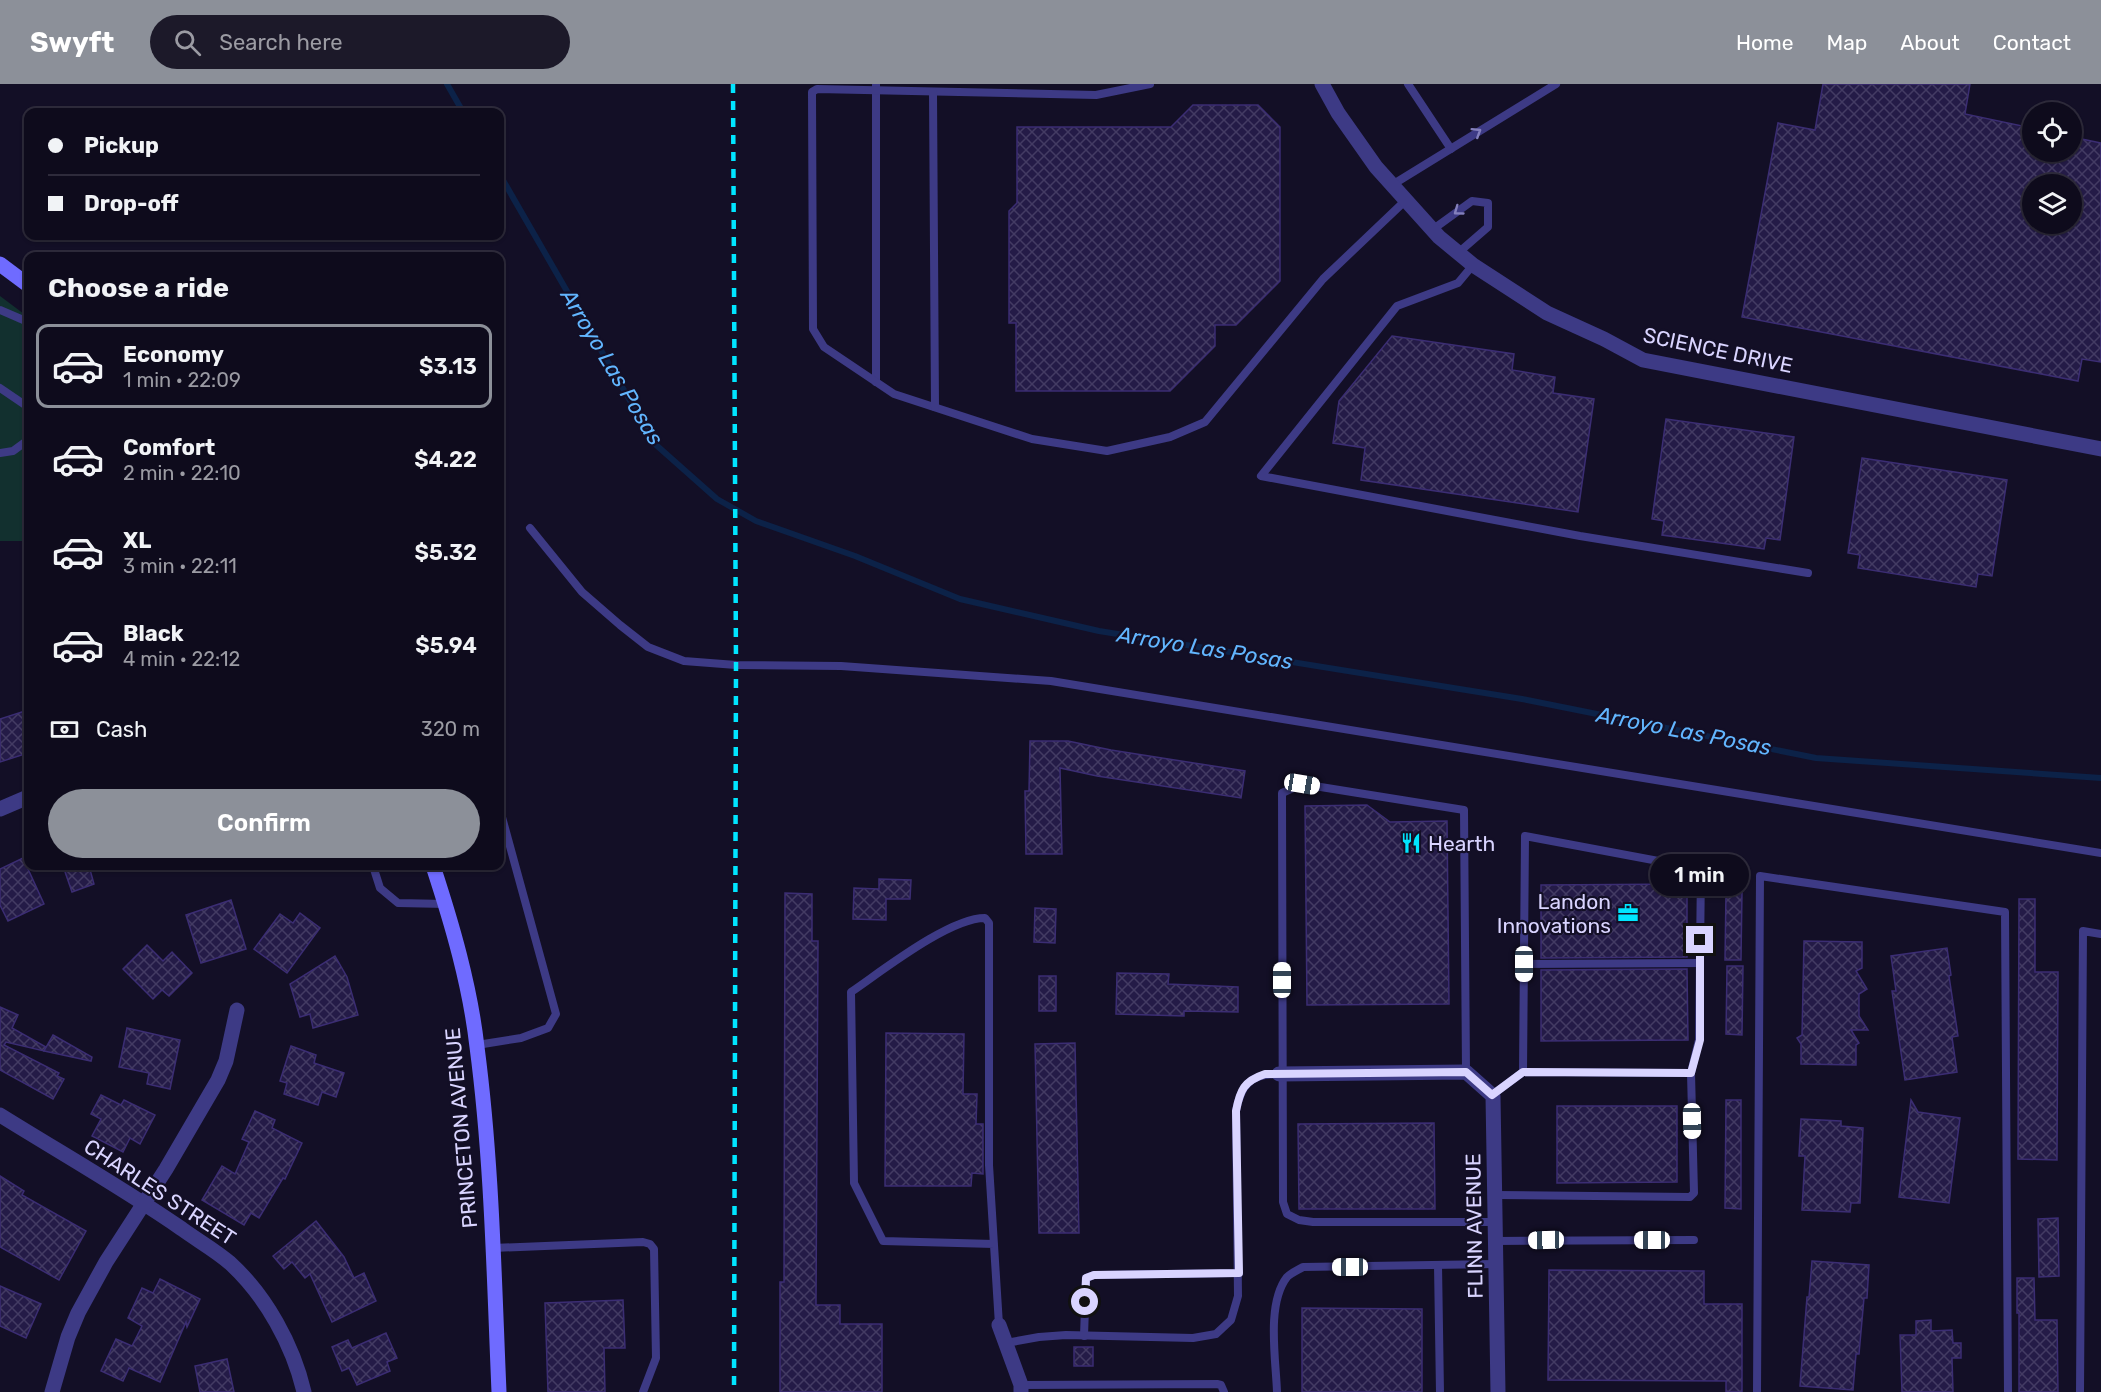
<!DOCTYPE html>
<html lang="en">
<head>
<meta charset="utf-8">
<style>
	body { margin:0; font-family:Rubik,sans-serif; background:#1c1929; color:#f1f3f6; height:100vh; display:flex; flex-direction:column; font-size:22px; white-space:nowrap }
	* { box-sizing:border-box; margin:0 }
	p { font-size:20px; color:#9b9ba3 }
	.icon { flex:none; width:33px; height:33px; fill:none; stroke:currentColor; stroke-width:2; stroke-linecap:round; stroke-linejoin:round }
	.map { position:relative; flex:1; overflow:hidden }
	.sheet { position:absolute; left:24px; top:168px; width:480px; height:618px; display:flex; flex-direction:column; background:#0e0b1c; border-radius:12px; box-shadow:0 2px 4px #0004,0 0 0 2px #2e2b3b }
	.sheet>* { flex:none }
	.guide { position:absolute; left:24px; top:24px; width:480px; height:132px; border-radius:12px; box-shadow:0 2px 4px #0004,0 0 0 2px #2e2b3b; display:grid; align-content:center; height:132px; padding:0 24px; background:#0e0b1c }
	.fabs { position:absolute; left:2022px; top:18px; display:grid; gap:12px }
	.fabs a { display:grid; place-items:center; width:60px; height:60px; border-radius:50%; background:#0e0b1c; box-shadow:0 2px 4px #0004,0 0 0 2px #2e2b3b; font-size:30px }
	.end { position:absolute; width:27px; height:27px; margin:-14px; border:8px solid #d9d4ff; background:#111; box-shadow:0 0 0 3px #111 }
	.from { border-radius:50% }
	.bubble { position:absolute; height:42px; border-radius:21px; background:#0e0b1c; box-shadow:0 2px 4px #0004,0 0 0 2px #2e2b3b; font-size:20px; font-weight:600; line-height:42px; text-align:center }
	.car { position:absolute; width:18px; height:36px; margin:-18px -9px; border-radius:8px; box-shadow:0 0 4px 2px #0007; background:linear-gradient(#fff 24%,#345 0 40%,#fff 0 76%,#345 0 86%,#fff 0) }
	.guide b { display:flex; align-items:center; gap:21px; height:57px; font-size:22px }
	.guide b+b { border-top:2px solid #2e2b3b }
	.guide i { width:15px; height:15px; background:#f1f3f6 }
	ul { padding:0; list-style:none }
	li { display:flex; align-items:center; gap:18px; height:84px; margin:0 12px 9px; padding:0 12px; border:3px solid transparent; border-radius:12px }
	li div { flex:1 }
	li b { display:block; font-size:22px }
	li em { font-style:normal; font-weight:600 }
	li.selected { border-color:#8c9099 }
	li>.icon { width:54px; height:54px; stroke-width:1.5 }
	h2 { padding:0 24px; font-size:27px; line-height:72px }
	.pay { display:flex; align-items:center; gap:15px; height:66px; padding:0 24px; font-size:22px }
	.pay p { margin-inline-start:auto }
	.primary-button { display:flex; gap:12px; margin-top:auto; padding:12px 24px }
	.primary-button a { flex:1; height:69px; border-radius:36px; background:#8c9099; color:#fff; font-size:24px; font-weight:600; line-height:69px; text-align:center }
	header { display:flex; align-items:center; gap:36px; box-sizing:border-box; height:84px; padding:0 30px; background:#8c9099; color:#fff }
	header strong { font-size:28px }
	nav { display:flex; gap:33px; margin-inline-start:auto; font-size:21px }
	.search { width:420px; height:54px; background:#1c1929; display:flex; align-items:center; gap:15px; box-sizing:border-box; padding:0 21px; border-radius:33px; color:#9b9ba3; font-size:22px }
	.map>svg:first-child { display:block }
	.green { fill:#12302f }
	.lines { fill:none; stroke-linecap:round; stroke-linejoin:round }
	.stream { stroke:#0c2248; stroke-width:6 }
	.building { fill:url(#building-cross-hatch); stroke:#3b2d73; stroke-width:1.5; fill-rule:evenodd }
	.lane { stroke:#3d3a85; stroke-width:8 }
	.street { stroke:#3d3a85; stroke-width:15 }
	.secondary { stroke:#6f6bff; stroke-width:15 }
	.rail { stroke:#00e5ff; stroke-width:4.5; stroke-dasharray:9 8; stroke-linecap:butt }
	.oneway { stroke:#837fbc }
	.route { stroke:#d9d4ff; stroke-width:8 }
	.labels { text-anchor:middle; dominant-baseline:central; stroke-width:4.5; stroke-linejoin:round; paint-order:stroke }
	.street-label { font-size:21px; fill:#d9d4ff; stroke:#130f26 }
	.poi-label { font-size:21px; fill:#d9d4ff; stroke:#130f26; text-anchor:start }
	.water-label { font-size:22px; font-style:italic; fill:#62b6ff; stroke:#130f26 }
</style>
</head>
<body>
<header>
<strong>Swyft</strong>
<div class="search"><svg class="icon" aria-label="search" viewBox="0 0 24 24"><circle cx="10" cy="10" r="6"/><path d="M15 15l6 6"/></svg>Search here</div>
<nav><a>Home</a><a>Map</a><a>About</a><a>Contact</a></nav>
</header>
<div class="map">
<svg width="2101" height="1308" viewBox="0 0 2101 1308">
	<defs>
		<pattern id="building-cross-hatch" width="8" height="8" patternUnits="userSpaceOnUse" patternTransform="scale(1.5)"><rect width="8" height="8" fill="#241b47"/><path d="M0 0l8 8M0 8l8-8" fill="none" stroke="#433b63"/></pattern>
	</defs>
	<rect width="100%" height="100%" fill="#130f26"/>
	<!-- green -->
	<path class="green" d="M 0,212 L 28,233 L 28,457 L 0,457 Z"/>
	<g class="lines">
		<!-- stream -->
		<g class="stream">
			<path d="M 447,0 L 463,28"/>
			<path d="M 500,91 L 655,360 L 717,415 L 756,437 L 855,472 L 960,515 L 1099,547 L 1522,615 L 1816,674 L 2101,694"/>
		</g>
	</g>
	<!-- building -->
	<g class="building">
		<path d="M 1823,0 L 1970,0 L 1965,30 L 2032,44 L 2032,68 L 2072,68 L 2072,53 L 2101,59 L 2101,278 L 2082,275 L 2078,297 L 1742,233 L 1778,39 L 1815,46 ZM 2032,100 L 2072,100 L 2072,140 L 2032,140 Z"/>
		<path d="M 1193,21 L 1258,21 L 1280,43 L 1280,197 L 1236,241 L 1215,241 L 1215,262 L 1170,307 L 1016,307 L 1016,239 L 1009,239 L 1009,127 L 1017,119 L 1017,43 L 1171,43 Z"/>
		<path d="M 1392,252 L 1514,270 L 1512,286 L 1555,293 L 1553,309 L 1594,315 L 1578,428 L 1361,396 L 1365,364 L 1333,359 L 1339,317 Z"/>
		<path d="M 1666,335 L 1794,353 L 1780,456 L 1766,454 L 1764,465 L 1662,451 L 1664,437 L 1652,435 Z"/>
		<path d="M 1862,374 L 2007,396 L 1992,492 L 1978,490 L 1976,503 L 1858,484 L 1860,471 L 1848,469 Z"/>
		<path d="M 28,626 L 28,669 L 0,678 L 0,635 Z"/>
		<path d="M 1030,657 L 1068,657 L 1111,666 L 1245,687 L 1241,714 L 1097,692 L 1060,684 L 1062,770 L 1026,770 L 1025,707 L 1029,707 Z"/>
		<path d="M 1367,721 L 1390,738 L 1447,737 L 1449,920 L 1307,921 L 1305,722 Z"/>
		<path d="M 23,774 L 44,820 L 8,837 L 0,821 L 0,785 Z"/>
		<path d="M 63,782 L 89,782 L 94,800 L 72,808 Z"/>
		<path d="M 879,795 L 911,796 L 910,815 L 886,815 L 886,836 L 853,835 L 854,804 L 879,805 Z"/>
		<path d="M 1687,800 L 1687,873 L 1541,874 L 1541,801 Z"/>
		<path d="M 1726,808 L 1742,808 L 1741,876 L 1725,876 Z"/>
		<path d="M 785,809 L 812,810 L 812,857 L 818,857 L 816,1221 L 840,1221 L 840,1240 L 882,1240 L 882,1308 L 780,1308 L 780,1198 L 784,1198 Z"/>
		<path d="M 2019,815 L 2035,815 L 2035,888 L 2058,888 L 2057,1076 L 2018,1075 Z"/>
		<path d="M 231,816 L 246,865 L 201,879 L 186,831 Z"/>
		<path d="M 1035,824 L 1056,825 L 1055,859 L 1034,858 Z"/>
		<path d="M 300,829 L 320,844 L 287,889 L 254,865 L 280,830 L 293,839 Z"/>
		<path d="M 1804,857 L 1862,858 L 1862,884 L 1856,887 L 1867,905 L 1859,910 L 1859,932 L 1868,946 L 1851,946 L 1859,959 L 1856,961 L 1856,981 L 1801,980 L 1801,960 L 1797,954 L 1802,951 Z"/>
		<path d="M 147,861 L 163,877 L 172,868 L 192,889 L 169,912 L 162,906 L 153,915 L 123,885 Z"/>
		<path d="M 1947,864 L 1951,891 L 1949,892 L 1958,952 L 1952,953 L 1957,988 L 1905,996 L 1892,907 L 1896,907 L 1891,872 Z"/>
		<path d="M 335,872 L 347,893 L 358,931 L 313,944 L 310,930 L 300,933 L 290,900 Z"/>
		<path d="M 1727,882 L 1743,882 L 1742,951 L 1726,950 Z"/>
		<path d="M 1687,885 L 1688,956 L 1541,957 L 1541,886 Z"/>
		<path d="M 1117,889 L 1169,890 L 1168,900 L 1238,903 L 1238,928 L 1184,927 L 1184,932 L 1116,930 Z"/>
		<rect x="1039" y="892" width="17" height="35"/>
		<path d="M 0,923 L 18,931 L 12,944 L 46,963 L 44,967 L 6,958 L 4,961 L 59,989 L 57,992 L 64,995 L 53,1015 L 0,986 Z"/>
		<path d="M 127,944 L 180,956 L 170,1005 L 147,1000 L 149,989 L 119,983 Z"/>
		<path d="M 886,949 L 964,950 L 963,1010 L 977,1010 L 976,1040 L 983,1040 L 983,1090 L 972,1089 L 971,1102 L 885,1102 Z"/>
		<path d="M 53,951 L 92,973 L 91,977 L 44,967 Z"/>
		<path d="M 1075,959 L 1079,1149 L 1039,1149 L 1035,960 Z"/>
		<path d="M 291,962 L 316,971 L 314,979 L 344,989 L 336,1013 L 322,1008 L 318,1021 L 284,1010 L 287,999 L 280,997 Z"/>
		<path d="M 101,1011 L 121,1021 L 124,1016 L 155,1031 L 140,1060 L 130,1054 L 123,1068 L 92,1052 L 101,1035 L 91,1030 Z"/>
		<path d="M 1726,1016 L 1741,1016 L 1741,1125 L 1725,1124 Z"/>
		<path d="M 1911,1016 L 1918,1028 L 1960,1034 L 1949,1119 L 1899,1113 Z"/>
		<path d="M 1557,1022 L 1677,1022 L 1677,1098 L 1557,1099 Z"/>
		<path d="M 255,1027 L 275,1036 L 272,1044 L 302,1059 L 285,1095 L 283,1094 L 259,1134 L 251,1129 L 244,1141 L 202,1116 L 222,1082 L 235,1090 L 249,1058 L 242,1055 Z"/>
		<path d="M 1801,1035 L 1841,1037 L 1841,1042 L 1863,1044 L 1860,1119 L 1851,1119 L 1850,1128 L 1802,1126 L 1805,1072 L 1799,1072 Z"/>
		<path d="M 1434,1039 L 1435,1125 L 1299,1125 L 1298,1040 Z"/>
		<path d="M 0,1092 L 24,1107 L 22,1111 L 86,1147 L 59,1196 L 0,1163 Z"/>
		<path d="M 2058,1134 L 2059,1192 L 2039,1193 L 2038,1135 Z"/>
		<path d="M 316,1137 L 344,1173 L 354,1194 L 364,1189 L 376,1217 L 332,1238 L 310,1190 L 305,1194 L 292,1178 L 284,1185 L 273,1172 Z"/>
		<path d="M 1812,1177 L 1869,1181 L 1867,1214 L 1864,1214 L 1859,1270 L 1856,1270 L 1853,1306 L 1800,1302 L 1807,1213 L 1809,1213 Z"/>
		<path d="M 1549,1186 L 1704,1187 L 1704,1220 L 1742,1220 L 1742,1308 L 1726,1308 L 1726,1297 L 1548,1296 Z"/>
		<path d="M 2017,1194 L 2034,1194 L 2035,1236 L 2057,1236 L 2058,1308 L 2019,1308 L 2019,1229 L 2017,1229 Z"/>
		<path d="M 160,1195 L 200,1215 L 187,1243 L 186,1238 L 160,1298 L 129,1284 L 123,1297 L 101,1287 L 116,1255 L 132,1262 L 142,1242 L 128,1234 L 142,1204 L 153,1209 Z"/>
		<path d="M 0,1202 L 41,1220 L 26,1254 L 0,1242 Z"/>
		<path d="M 623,1216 L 625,1264 L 604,1264 L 605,1308 L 548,1308 L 545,1219 Z"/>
		<path d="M 1302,1224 L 1422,1225 L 1422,1308 L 1302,1308 Z"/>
		<path d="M 1931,1236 L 1931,1247 L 1952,1246 L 1953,1259 L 1961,1259 L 1961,1274 L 1952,1274 L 1953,1308 L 1902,1308 L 1900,1251 L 1916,1251 L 1916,1237 Z"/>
		<path d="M 386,1249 L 397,1274 L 387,1278 L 390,1287 L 357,1301 L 349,1284 L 342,1287 L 332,1263 L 348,1256 L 352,1264 Z"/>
		<rect x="1074" y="1263" width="19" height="19"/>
		<path d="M 227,1275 L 234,1308 L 200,1308 L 195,1282 Z"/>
	</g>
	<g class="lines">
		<!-- lane -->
		<g class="lane">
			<path d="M 876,0 L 876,298"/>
			<path d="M 1150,0 L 1096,11 L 817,5 L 812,8 L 813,245 L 824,263 L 894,310 L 1032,355 L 1107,367 L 1170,353 L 1205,338 L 1323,195 L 1406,116"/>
			<path d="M 1408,0 L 1451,65"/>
			<path d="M 933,8 L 935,323"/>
			<path d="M 1392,101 L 1556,0"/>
			<path d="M 1432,146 L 1472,117 L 1488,119 L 1488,143 L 1458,169"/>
			<path d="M 1473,181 L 1458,199 L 1397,222 L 1261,392 L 1580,452 L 1808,489"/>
			<path d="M 0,226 L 28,238"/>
			<path d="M 0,304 L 28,323"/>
			<path d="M 0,369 L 13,367 L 28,356"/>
			<path d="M 530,444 L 582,508 L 620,541 L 648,563 L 684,577 L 736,581 L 841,582 L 1051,597 L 2101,769"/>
			<path d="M 373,782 L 380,804 L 398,819 L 446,820"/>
			<path d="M 1524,880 L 1700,879"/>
			<path d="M 477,961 L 521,954 L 548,944 L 556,930 L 500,726"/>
			<path d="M 1466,988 L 1464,726 L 1302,700 L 1282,709 L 1283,1118 L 1287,1130 L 1299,1136 L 1313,1138 L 1495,1138"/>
			<path d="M 1492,1011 L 1523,988 L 1691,989"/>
			<path d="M 1495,1111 L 1690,1113 L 1694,1109 L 1691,989 L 1699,956 L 1701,785 L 1525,752 L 1523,988"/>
			<path d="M 1496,1157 L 1694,1156"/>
			<path d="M 994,1160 L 883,1157 L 854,1099 L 851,908 C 882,887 949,834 985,834 L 989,839 L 989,1081 L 999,1241"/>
			<path d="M 493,1164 L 643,1158 L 650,1160 L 654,1165 L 656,1274 L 643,1308"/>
			<path d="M 1438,1181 L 1440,1308"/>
			<path d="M 1084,1252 L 1086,1194 L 1094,1191 L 1239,1189"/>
			<path d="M 1006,1259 L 1039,1253 L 1066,1251 L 1193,1254 L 1216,1250 L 1231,1236 L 1238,1212 L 1236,1027 C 1241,1000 1251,990 1279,990"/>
			<path d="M 1021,1301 L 1217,1300 L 1221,1301 L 1224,1308"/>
			<path d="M 1277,1308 C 1276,1276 1266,1220 1287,1193 C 1291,1189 1298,1186 1303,1183 L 1496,1180"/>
			<path d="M 1757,1308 L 1760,792 L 2005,828 L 2008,1308"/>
			<path d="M 2080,1308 L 2083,847 L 2101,850"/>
		</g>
		<!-- street -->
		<g class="street">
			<path d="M 1322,0 L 1338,29 L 1376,83 L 1439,153 L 1473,181 L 1547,229 L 1604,255 L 1643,276 L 2101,365"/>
			<path d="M 0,725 L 28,713"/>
			<path d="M 1279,990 L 1466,988 L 1493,1012 L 1498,1308"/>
			<path d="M 0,1031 C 61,1069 123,1104 182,1145 C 197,1156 215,1166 230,1179 C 266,1212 293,1261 304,1308"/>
			<path d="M 999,1241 L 1021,1301 L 1021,1308"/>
			<path d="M 52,1308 L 68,1253 L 78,1229 L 106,1178 L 166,1085 L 218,996 L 226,977 L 237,926"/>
		</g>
		<!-- secondary -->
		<g class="secondary">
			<path d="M 0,180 L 28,201"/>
			<path d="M 433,782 C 452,840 470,901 477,963 C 492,1077 494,1193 499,1308"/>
		</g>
		<!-- rail -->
		<path class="rail" d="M 733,0 L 736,581 L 734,1308"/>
	</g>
	<!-- one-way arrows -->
	<defs><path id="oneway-chevron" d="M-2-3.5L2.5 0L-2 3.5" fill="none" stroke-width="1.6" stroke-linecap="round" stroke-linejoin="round" transform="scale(1.5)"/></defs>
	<g class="oneway">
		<use href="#oneway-chevron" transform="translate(1477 48) rotate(-32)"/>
		<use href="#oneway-chevron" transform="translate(1458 127) rotate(144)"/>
	</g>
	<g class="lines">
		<!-- route -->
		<path class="route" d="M 1085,1218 L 1086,1194 L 1094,1191 L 1239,1189 L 1236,1027 C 1240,1006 1244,997 1265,990 L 1466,988 L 1492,1011 L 1523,988 L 1691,989 L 1700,956 L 1700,856"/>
	</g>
	<!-- icons -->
	<defs>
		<g id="restaurant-bare" transform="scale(1.62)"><path d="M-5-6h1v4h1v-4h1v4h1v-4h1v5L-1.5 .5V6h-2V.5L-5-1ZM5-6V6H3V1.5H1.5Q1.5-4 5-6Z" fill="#00e5ff" stroke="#130f26" stroke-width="2.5" paint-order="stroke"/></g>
		<g id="office-bare" transform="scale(1.62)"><path d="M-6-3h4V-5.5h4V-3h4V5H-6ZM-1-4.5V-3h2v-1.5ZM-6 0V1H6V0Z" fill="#00e5ff" stroke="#130f26" stroke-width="2.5" paint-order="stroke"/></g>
	</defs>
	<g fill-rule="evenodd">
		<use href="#restaurant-bare" x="1411" y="759"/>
		<use href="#office-bare" x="1628" y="829"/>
	</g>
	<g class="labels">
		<!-- street labels -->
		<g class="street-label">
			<text transform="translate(1718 266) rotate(12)">SCIENCE DRIVE</text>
			<text transform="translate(461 1044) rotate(-95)">PRINCETON AVENUE</text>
			<text transform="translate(160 1108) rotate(33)">CHARLES STREET</text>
			<text transform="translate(1474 1142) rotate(-91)">FLINN AVENUE</text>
		</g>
		<!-- poi labels -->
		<g class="poi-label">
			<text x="1428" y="759">Hearth</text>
			<text x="1611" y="817" text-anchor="end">Landon<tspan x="1611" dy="24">Innovations</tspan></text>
		</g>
		<!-- water labels -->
		<g class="water-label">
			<text transform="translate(612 283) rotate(59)">Arroyo Las Posas</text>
			<text transform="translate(1205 564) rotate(9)">Arroyo Las Posas</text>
			<text transform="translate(1684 647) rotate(11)">Arroyo Las Posas</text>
		</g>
	</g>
</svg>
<div class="fabs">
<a><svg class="icon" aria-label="locate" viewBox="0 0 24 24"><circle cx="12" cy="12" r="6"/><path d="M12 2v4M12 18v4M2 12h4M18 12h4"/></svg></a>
<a><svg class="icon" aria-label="layers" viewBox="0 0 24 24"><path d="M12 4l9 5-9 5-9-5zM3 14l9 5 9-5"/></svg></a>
</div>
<i class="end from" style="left:1085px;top:1218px"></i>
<i class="end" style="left:1700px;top:856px"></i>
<div class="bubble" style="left:1650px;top:770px;width:99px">1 min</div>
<i class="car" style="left:1302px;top:700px;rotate:99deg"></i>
<i class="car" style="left:1524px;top:880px;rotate:180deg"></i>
<i class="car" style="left:1282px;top:896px;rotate:0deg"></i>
<i class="car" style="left:1692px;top:1037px;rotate:179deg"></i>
<i class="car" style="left:1546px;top:1156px;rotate:269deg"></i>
<i class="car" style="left:1652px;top:1156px;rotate:270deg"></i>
<i class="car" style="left:1350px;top:1183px;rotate:270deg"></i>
<div class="guide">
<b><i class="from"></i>Pickup</b>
<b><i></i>Drop-off</b>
</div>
<section class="sheet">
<h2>Choose a ride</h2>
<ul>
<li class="selected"><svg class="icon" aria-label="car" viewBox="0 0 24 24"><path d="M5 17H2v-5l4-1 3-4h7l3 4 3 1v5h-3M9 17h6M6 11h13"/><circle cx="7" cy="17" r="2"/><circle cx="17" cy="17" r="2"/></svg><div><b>Economy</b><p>1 min · 22:09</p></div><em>$3.13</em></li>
<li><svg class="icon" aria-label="car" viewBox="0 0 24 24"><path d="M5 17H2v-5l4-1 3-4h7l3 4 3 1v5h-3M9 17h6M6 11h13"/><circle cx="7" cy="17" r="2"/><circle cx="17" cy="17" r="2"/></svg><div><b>Comfort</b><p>2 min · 22:10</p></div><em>$4.22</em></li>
<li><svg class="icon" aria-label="car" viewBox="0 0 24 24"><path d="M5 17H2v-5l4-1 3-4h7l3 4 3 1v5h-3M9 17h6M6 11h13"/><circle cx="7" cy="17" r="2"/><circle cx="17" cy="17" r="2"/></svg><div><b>XL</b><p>3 min · 22:11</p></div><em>$5.32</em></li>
<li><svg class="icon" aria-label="car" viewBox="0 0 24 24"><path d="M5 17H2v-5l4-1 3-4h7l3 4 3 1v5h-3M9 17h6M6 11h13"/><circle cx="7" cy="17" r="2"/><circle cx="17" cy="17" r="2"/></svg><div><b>Black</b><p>4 min · 22:12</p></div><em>$5.94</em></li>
</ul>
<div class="pay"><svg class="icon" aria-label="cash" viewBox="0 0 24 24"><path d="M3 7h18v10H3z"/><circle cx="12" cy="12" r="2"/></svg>Cash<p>320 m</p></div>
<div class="primary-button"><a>Confirm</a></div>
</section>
</div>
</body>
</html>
